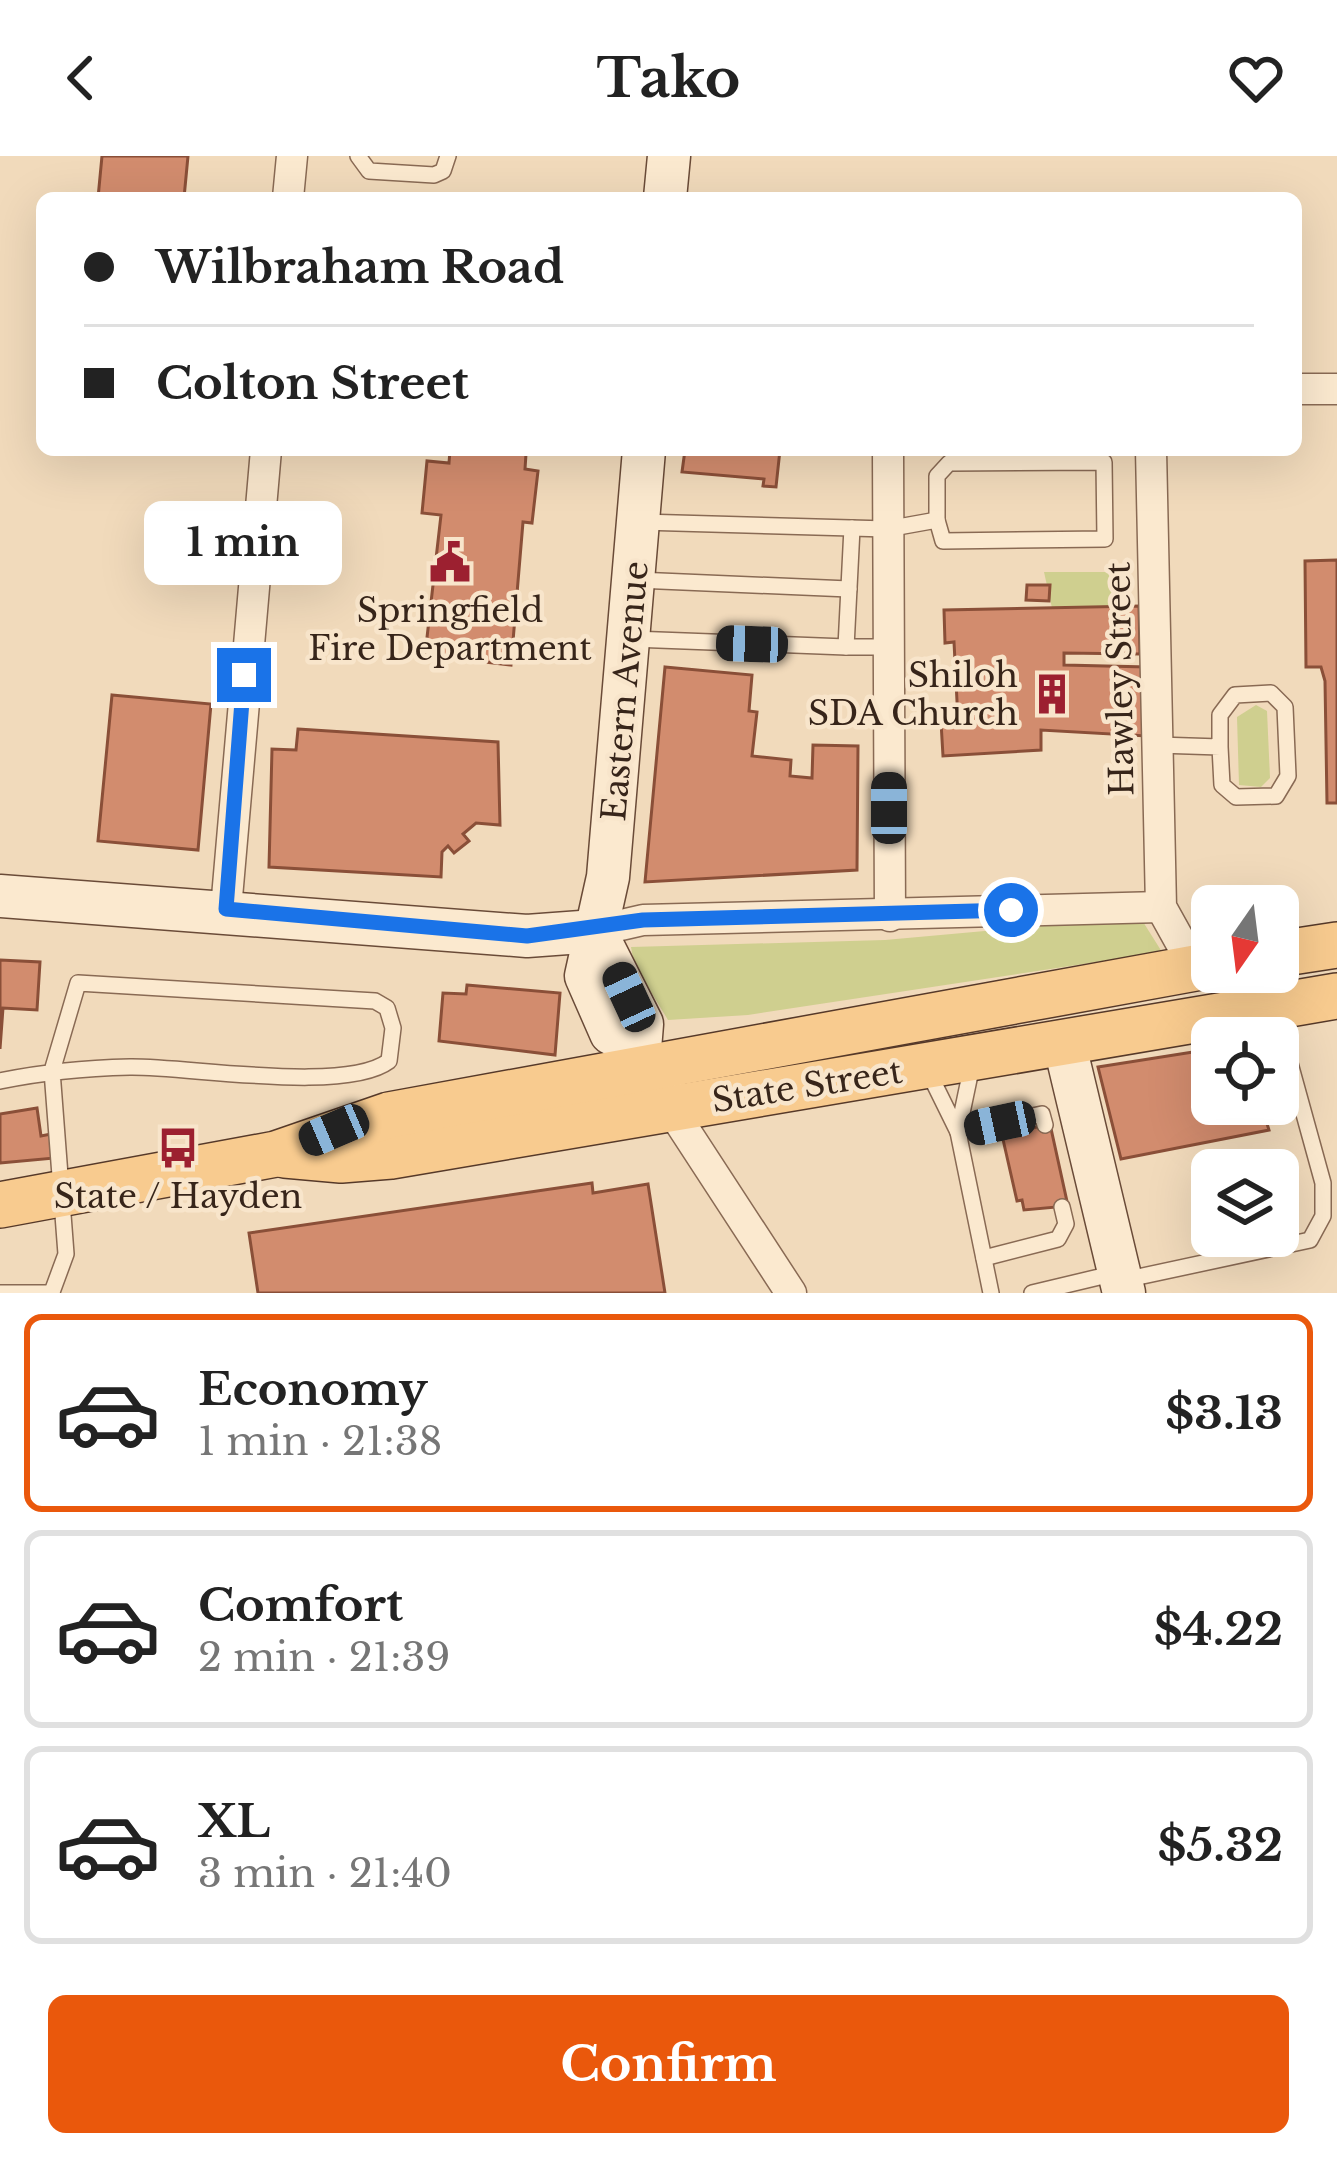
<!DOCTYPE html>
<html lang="en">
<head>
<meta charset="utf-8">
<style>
	body { margin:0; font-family:"Libre Baskerville",serif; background:#f2f2f2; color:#222; height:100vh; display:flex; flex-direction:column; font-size:45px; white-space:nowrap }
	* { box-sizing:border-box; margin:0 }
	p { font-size:39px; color:#767676 }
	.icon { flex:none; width:66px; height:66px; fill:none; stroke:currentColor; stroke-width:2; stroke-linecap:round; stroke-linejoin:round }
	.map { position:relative; height:1137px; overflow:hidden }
	.sheet { display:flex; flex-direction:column; background:#fff; flex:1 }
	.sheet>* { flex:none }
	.guide { position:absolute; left:36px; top:36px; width:1266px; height:264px; border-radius:18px; box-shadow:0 12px 48px #0002; display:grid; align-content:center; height:264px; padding:0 48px; background:#fff }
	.needle { width:78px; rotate:194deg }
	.buttons { position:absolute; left:1191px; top:729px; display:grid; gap:24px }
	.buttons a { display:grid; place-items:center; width:108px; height:108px; border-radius:18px; background:#fff; box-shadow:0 12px 48px #0002; font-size:60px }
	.end { position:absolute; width:54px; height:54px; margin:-27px; border:15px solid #1a73e8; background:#fff; box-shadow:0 0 0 6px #fff }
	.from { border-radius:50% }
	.bubble { position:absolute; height:84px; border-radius:18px; background:#fff; box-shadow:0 12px 48px #0002; font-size:39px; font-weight:700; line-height:84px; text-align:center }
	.car { position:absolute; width:36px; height:72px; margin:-36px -18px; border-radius:15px; box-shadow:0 0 9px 3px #0007; background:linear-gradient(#222 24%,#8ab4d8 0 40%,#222 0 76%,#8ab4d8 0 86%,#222 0) }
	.guide b { display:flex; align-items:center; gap:42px; height:114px; font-size:45px }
	.guide b+b { border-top:3px solid #e0e0e0 }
	.guide i { width:30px; height:30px; background:#222 }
	ul { padding:21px 0 0; list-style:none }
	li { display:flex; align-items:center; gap:36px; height:198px; margin:0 24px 18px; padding:0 24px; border:6px solid #e0e0e0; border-radius:18px }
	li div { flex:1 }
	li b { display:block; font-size:45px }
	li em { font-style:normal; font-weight:700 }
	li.current { border-color:#ea580c }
	li>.icon { width:108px; height:108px; stroke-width:1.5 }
	.button { display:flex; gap:24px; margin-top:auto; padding:24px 48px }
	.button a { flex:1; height:138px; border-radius:18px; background:#ea580c; color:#fff; font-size:48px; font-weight:700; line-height:138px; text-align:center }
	header { display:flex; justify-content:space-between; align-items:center; height:156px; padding:0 48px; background:#fff; font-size:54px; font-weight:700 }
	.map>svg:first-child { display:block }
	.green { fill:#cfcf8f }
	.building { fill:#d28c6e; stroke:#8a4f38; stroke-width:3 }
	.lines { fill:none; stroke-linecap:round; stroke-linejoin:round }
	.lane-casing { stroke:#896a54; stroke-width:18 }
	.street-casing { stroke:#896a54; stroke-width:33 }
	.secondary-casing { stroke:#6a4b38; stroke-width:45 }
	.primary-casing { stroke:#563929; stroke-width:48 }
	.lane { stroke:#fbe9cf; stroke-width:15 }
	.street { stroke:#fbe9cf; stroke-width:30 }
	.secondary { stroke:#fbe9cf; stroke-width:42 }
	.primary { stroke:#f8cb8f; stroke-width:45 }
	.route { stroke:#1a73e8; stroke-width:15 }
	.labels { text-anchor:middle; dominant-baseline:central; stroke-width:9; stroke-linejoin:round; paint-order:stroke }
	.poi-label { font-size:33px; fill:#37251a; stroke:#f8e5cb }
	.street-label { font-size:33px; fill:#37251a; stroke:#f8e5cb }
</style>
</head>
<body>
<header><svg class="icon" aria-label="back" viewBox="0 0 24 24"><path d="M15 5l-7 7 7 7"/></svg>Tako<svg class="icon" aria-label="heart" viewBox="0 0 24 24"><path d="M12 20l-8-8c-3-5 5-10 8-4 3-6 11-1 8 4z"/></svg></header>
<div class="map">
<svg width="1337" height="1137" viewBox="0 0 1337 1137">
	<rect width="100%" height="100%" fill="#f1dabb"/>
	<!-- green -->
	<g class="green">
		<path d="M 1044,416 L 1126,416 L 1128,450 L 1052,452 Z"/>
		<path d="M 1256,549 L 1267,555 L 1270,622 L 1261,631 L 1239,629 L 1237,561 Z"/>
		<path d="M 1140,761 L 1162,796 L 748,859 L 668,864 L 634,808 L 631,791 L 885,784 Z"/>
	</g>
	<!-- building -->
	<g class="building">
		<path d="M 102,0 L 188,0 L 184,42 L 98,42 Z"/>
		<path d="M 450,294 L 526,298 L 525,313 L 538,315 L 532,367 L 523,366 L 511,509 L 425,499 L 441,359 L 422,357 L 427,305 L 449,307 Z"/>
		<path d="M 685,294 L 780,294 L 776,331 L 763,330 L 764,323 L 682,316 Z"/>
		<path d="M 1337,404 L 1337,647 L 1327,647 L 1325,525 L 1321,511 L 1306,511 L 1305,405 Z"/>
		<path d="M 1027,429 L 1050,429 L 1049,445 L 1026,444 Z"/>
		<path d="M 1139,450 L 1140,498 L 1064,497 L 1064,509 L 1147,511 L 1146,580 L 1041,574 L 1041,594 L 943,600 L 941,566 L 958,565 L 954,486 L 945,487 L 944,454 Z"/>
		<path d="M 665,511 L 752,519 L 749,555 L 757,556 L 752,600 L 791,604 L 790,620 L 812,622 L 813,589 L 858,590 L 857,714 L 645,726 Z"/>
		<path d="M 112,539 L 211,548 L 198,694 L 98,685 Z"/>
		<path d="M 298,573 L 498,586 L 500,669 L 476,667 L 463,678 L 469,685 L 454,697 L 448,690 L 442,696 L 441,721 L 269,711 L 272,593 L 296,594 Z"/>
		<path d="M 0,804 L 40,806 L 37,854 L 3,852 L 0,893 Z"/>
		<path d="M 467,829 L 560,837 L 555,899 L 439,885 L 443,837 L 466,838 Z"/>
		<path d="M 1212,893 L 1212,948 L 1261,948 L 1269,974 L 1121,1003 L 1098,911 Z"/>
		<path d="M 37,952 L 41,980 L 51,978 L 55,1002 L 0,1007 L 0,958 Z"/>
		<path d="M 1050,968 L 1068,1050 L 1024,1054 L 1022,1044 L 1017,1045 L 1002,979 Z"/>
		<path d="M 592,1027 L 593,1037 L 648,1028 L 665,1137 L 258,1137 L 249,1077 Z"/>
	</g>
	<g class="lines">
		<!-- lane casing -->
		<g class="lane-casing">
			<g id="lane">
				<path d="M 358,0 L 369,15 L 434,19 L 443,15 L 448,0"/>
				<path d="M 1104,306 L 1105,383 L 943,385 L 937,364 L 937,320 L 949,307 Z"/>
				<path d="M 641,366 L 887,373 L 937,364"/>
				<path d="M 225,381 L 257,383"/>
				<path d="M 637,424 L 849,433"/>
				<path d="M 632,483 L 846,491 L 852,372"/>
				<path d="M 846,491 L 888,491"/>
				<path d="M 1158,589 L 1220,591 L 1222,629 L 1236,641 L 1276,640 L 1288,620 L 1285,551 L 1271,537 L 1235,539 L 1220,559 L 1220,591"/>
				<path d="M 927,913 L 958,976 L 972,909"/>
				<path d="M 0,925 C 43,916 86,912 130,911 C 188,910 345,938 389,905 L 393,872 L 387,852 L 375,845 L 78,827 L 52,915 L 66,1098 L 52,1136"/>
				<path d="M 984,1102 L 1058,1083 L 1066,1068 L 1062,1051"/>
				<path d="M 1124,1124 L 1310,1084 L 1323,1060 L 1323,1027 L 1275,853"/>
				<path d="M 0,1137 L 52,1137"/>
				<path d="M 991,1137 L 958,976 L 1042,958 L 1045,969"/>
				<path d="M 1032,1137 L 1116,1117"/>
			</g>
		</g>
		<!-- street casing -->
		<g class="street-casing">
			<g id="street">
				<path d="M 288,42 L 292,0"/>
				<path d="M 1296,233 L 1337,233"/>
				<path d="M 888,294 L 890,760"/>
				<path d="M 1151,294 L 1161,751 L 1181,787 L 1210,809"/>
				<path d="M 226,753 L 266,294"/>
				<path d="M 595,775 L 643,764 L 1161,751"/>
				<path d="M 671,953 L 791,1137"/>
			</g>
		</g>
		<!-- secondary casing -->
		<g class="secondary-casing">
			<g id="secondary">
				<path d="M 665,42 L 669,0"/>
				<path d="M 644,294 L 608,721 L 586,820 L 611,877 L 640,893 L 664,938"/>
				<path d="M 0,740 L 527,780 L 595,775"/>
				<path d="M 595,775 L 642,868 L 640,893"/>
				<path d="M 1064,886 L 1124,1137"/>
			</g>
		</g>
		<!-- primary casing -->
		<g class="primary-casing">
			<g id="primary">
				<path d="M 1278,798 L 1337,789"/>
				<path d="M 285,999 L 341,1004 L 391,1000 L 1337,840"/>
				<path d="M 0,1049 L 276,998 L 389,959 L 1212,809"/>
			</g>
		</g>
		<!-- lane -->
		<use href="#lane" class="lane"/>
		<!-- street -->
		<use href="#street" class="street"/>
		<!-- secondary -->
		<use href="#secondary" class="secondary"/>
		<!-- primary -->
		<use href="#primary" class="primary"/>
	</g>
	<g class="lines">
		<!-- route -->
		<path class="route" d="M 244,519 L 226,753 L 527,780 L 643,764 L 1011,754"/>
	</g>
	<!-- icons -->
	<defs>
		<g id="civic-bare" transform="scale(3.24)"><path d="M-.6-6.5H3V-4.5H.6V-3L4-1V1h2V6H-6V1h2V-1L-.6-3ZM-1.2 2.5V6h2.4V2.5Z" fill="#9c2030" stroke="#f8e5cb" stroke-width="2.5" paint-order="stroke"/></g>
		<g id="building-bare" transform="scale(3.24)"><path d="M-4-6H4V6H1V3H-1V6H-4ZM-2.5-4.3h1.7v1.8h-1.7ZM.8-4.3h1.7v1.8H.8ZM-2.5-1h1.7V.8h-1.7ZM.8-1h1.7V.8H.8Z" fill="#9c2030" stroke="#f8e5cb" stroke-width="2.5" paint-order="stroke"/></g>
		<g id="bus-bare" transform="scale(3.24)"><path d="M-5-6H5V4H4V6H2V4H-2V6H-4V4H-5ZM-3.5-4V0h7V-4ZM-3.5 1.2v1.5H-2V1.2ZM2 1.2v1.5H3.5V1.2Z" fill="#9c2030" stroke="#f8e5cb" stroke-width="2.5" paint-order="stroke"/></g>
	</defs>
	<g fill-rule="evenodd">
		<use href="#civic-bare" x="450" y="406"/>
		<use href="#building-bare" x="1052" y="538"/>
		<use href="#bus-bare" x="178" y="992"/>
	</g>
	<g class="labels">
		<!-- poi labels -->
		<g class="poi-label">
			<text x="450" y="454">Springfield<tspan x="450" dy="38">Fire Department</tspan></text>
			<text x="1018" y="519" text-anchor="end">Shiloh<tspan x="1018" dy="38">SDA Church</tspan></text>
			<text x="178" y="1040">State / Hayden</text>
		</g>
		<!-- street labels -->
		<g class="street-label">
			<text transform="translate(1120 523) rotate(-91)">Hawley Street</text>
			<text transform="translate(625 535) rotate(-85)">Eastern Avenue</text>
			<text transform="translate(807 930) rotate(-9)">State Street</text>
		</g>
	</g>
</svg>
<div class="buttons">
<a><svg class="needle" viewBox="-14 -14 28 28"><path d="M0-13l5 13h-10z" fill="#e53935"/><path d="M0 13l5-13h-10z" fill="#767676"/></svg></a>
<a><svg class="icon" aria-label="locate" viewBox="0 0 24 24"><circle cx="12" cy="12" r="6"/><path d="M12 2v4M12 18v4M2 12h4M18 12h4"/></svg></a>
<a><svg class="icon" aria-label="layers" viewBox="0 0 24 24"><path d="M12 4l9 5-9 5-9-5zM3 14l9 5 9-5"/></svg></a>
</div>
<i class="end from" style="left:1011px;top:754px"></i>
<i class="end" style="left:244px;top:519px"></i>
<div class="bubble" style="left:144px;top:345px;width:198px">1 min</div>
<i class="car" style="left:752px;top:488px;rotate:272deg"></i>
<i class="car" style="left:889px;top:652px;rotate:0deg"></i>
<i class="car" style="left:629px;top:841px;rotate:335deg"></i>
<i class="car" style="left:1000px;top:967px;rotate:258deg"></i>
<i class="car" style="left:334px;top:974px;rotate:247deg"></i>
<div class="guide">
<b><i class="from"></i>Wilbraham Road</b>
<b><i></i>Colton Street</b>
</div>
</div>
<section class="sheet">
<ul>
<li class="current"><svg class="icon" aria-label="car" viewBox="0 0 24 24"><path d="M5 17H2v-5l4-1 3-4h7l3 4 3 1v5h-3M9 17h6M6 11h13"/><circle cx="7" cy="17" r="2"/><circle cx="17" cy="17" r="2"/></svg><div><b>Economy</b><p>1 min · 21:38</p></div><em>$3.13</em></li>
<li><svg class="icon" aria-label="car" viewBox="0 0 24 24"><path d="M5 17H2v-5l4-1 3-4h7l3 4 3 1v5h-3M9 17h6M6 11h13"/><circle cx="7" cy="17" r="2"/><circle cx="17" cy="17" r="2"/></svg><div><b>Comfort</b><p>2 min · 21:39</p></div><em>$4.22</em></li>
<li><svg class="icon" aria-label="car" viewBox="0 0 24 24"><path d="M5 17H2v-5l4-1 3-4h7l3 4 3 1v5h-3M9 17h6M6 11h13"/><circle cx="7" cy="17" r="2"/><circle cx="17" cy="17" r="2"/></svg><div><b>XL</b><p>3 min · 21:40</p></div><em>$5.32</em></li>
</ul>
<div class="button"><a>Confirm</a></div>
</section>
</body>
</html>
